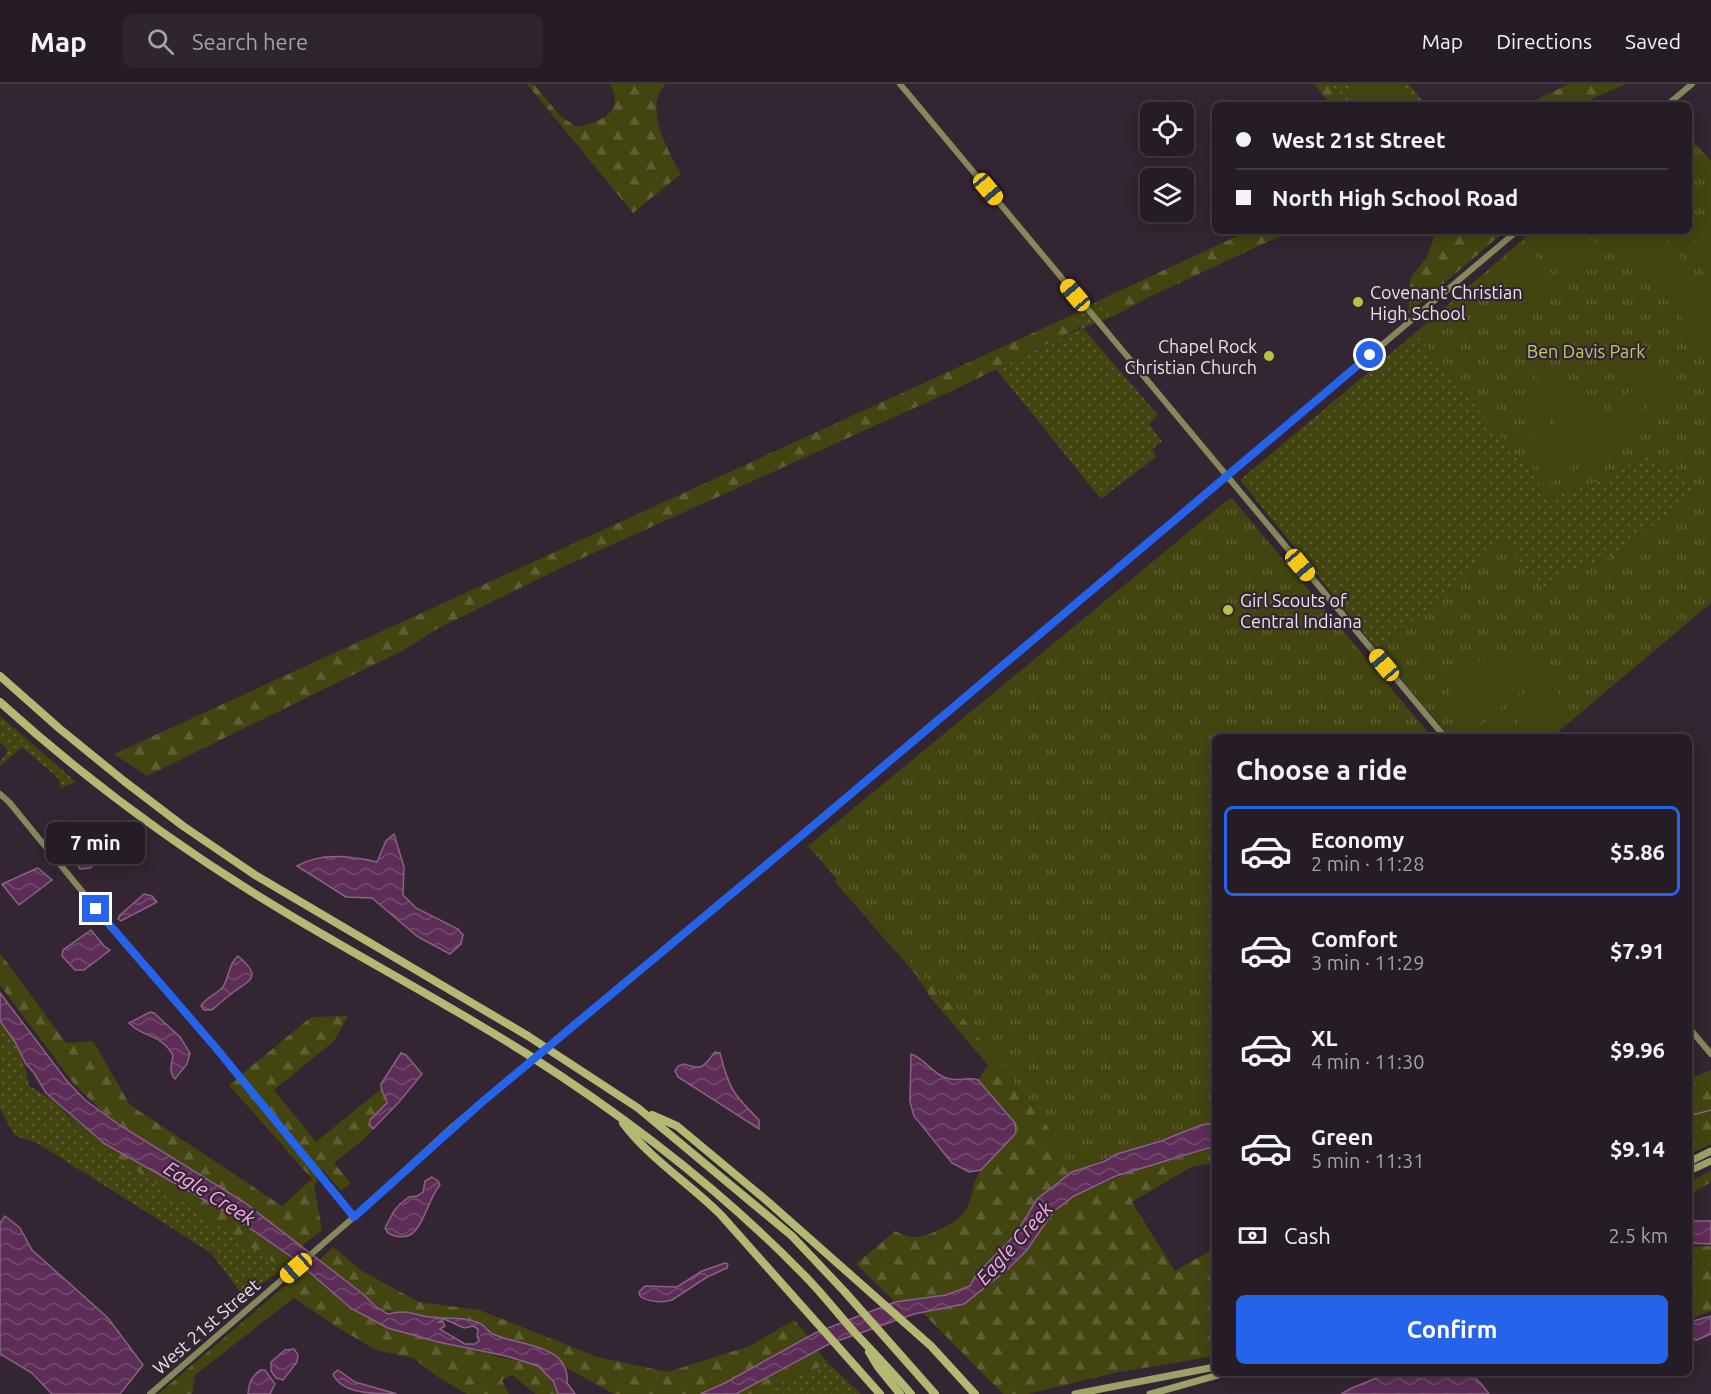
<!DOCTYPE html>
<html lang="en">
<head>
<meta charset="utf-8">
<style>
	body { margin:0; font-family:Ubuntu,sans-serif; background:#2e252d; color:#f1f3f6; height:100vh; display:flex; flex-direction:column; font-size:22px; white-space:nowrap }
	* { box-sizing:border-box; margin:0 }
	p { font-size:20px; color:#a4a1a7 }
	.icon { flex:none; width:33px; height:33px; fill:none; stroke:currentColor; stroke-width:2; stroke-linecap:round; stroke-linejoin:round }
	.map { position:relative; flex:1; overflow:hidden }
	.details { position:absolute; left:1212px; top:650px; width:480px; height:642px; display:flex; flex-direction:column; background:#261c25; border-radius:9px; box-shadow:0 3px 15px #0003,0 0 0 2px #423a42 }
	.details>* { flex:none }
	.hud { position:absolute; left:1212px; top:18px; width:480px; height:132px; border-radius:9px; box-shadow:0 3px 15px #0003,0 0 0 2px #423a42; display:grid; align-content:center; height:132px; padding:0 24px; background:#261c25 }
	.controls { position:absolute; left:1140px; top:18px; display:grid; gap:12px }
	.controls a { display:grid; place-items:center; width:54px; height:54px; border-radius:9px; background:#261c25; box-shadow:0 3px 15px #0003,0 0 0 2px #423a42; font-size:30px }
	.end { position:absolute; width:27px; height:27px; margin:-14px; border:8px solid #2563eb; background:#fff; box-shadow:0 0 0 3px #fff }
	.from { border-radius:50% }
	.bubble { position:absolute; height:42px; border-radius:9px; background:#261c25; box-shadow:0 3px 15px #0003,0 0 0 2px #423a42; font-size:20px; font-weight:700; line-height:42px; text-align:center }
	.car { position:absolute; width:18px; height:36px; margin:-18px -9px; border-radius:8px; box-shadow:0 0 4px 2px #0007; background:linear-gradient(#f5c518 24%,#345 0 40%,#f5c518 0 76%,#345 0 86%,#f5c518 0) }
	.hud b { display:flex; align-items:center; gap:21px; height:57px; font-size:22px }
	.hud b+b { border-top:2px solid #423a42 }
	.hud i { width:15px; height:15px; background:#f1f3f6 }
	ul { padding:0; list-style:none }
	li { display:flex; align-items:center; gap:18px; height:90px; margin:0 12px 9px; padding:0 12px; border:3px solid transparent; border-radius:9px }
	li div { flex:1 }
	li b { display:block; font-size:22px }
	li em { font-style:normal; font-weight:700 }
	li.current { border-color:#2563eb }
	li>.icon { width:54px; height:54px; stroke-width:1.5 }
	h2 { padding:0 24px; font-size:27px; line-height:72px }
	.pay { display:flex; align-items:center; gap:15px; height:66px; padding:0 24px; font-size:22px }
	.pay p { margin-inline-start:auto }
	.button { display:flex; gap:12px; margin-top:auto; padding:12px 24px }
	.button a { flex:1; height:69px; border-radius:9px; background:#2563eb; color:#fff; font-size:24px; font-weight:700; line-height:69px; text-align:center }
	header { display:flex; align-items:center; gap:36px; box-sizing:border-box; height:84px; padding:0 30px; background:#261c25; border-bottom:2px solid #423a42 }
	header strong { font-size:28px }
	nav { display:flex; gap:33px; margin-inline-start:auto; font-size:21px }
	.search { width:420px; height:54px; background:#2e252d; display:flex; align-items:center; gap:15px; box-sizing:border-box; padding:0 21px; border-radius:9px; color:#a4a1a7; font-size:22px }
	.map>svg:first-child { display:block }
	.grass { fill:url(#grass-dots) }
	.forest { fill:url(#forest-firs) }
	.park { fill:url(#park-tufts) }
	.pitch { fill:#434510 }
	.water { fill:url(#water-waves); stroke:#886383; stroke-width:1.5; fill-rule:evenodd }
	.lines { fill:none; stroke-linecap:round; stroke-linejoin:round }
	.stream { stroke:#886383; stroke-width:1.5 }
	.secondary { stroke:#84885b; stroke-width:6 }
	.primary { stroke:#9ca168; stroke-width:7 }
	.highway { stroke:#b3b972; stroke-width:8 }
	.secondary-bridge { stroke:#84885b; stroke-width:6 }
	.route { stroke:#2563eb; stroke-width:8 }
	.poi-dot { fill:#b9c046; stroke:#332531; stroke-width:2 }
	.labels { text-anchor:middle; dominant-baseline:central; stroke-width:4.5; stroke-linejoin:round; paint-order:stroke }
	.poi-label { font-size:18px; fill:#ece2ea; stroke:#332531; text-anchor:start }
	.park-label { font-size:18px; fill:#c2c967; stroke:#332531 }
	.street-label { font-size:18px; fill:#ece2ea; stroke:#332531 }
	.water-label { font-size:20px; font-style:italic; fill:#f8abec; stroke:#332531 }
</style>
</head>
<body>
<header>
<strong>Map</strong>
<div class="search"><svg class="icon" aria-label="search" viewBox="0 0 24 24"><circle cx="10" cy="10" r="6"/><path d="M15 15l6 6"/></svg>Search here</div>
<nav><a>Map</a><a>Directions</a><a>Saved</a></nav>
</header>
<div class="map">
<svg width="1711" height="1310" viewBox="0 0 1711 1310">
	<defs>
		<pattern id="grass-dots" width="8" height="8" patternUnits="userSpaceOnUse" patternTransform="scale(1.5)"><rect width="8" height="8" fill="#434510"/><path d="M2 2h.1M6 6h.1" fill="none" stroke="#5e6033" stroke-width="1.8" stroke-linecap="round"/></pattern>
		<pattern id="forest-firs" width="22" height="20" patternUnits="userSpaceOnUse" patternTransform="scale(1.5)"><rect width="22" height="20" fill="#434510"/><path d="M5 1l3.5 6h-7zM16 11l3.5 6h-7z" fill="#5e6033"/></pattern>
		<pattern id="park-tufts" width="24" height="20" patternUnits="userSpaceOnUse" patternTransform="scale(1.5)"><rect width="24" height="20" fill="#434510"/><path d="M3 7l-1-3M5 7V3M7 7l1-3M15 17l-1-3M17 17v-4M19 17l1-3" fill="none" stroke="#5e6033"/></pattern>
		<pattern id="water-waves" width="16" height="10" patternUnits="userSpaceOnUse" patternTransform="scale(1.5)"><rect width="16" height="10" fill="#5d2d57"/><path d="M0 5q4-4 8 0t8 0" fill="none" stroke="#744b6f"/></pattern>
	</defs>
	<rect width="100%" height="100%" fill="#332531"/>
	<!-- grass -->
	<g class="grass">
		<path d="M 1330,0 L 1361,0 L 1346,11 L 1353,21 L 1347,21 Z"/>
		<path d="M 1398,0 L 1409,0 L 1426,21 L 1413,21 Z"/>
		<path d="M 1102,215 L 1116,231 L 1083,244 L 1158,331 L 1149,340 L 1162,357 L 1152,366 L 1156,373 L 1101,415 L 996,285 L 1082,244 L 1072,231 Z"/>
		<path d="M 1415,249 L 1551,413 L 1603,396 L 1645,371 L 1701,401 L 1627,464 L 1616,471 L 1559,491 L 1543,505 L 1502,457 L 1379,568 L 1240,396 Z"/>
		<path d="M 0,632 L 76,698 L 61,704 L 58,694 L 22,663 L 0,682 L 0,678 L 8,666 L 0,658 Z"/>
		<path d="M 0,938 C 17,960 25,974 29,1002 C 50,1014 65,1021 75,1045 L 273,1178 L 285,1183 L 244,1213 L 211,1169 L 39,1060 L 14,1051 L 0,1024 Z"/>
		<path d="M 828,1279 L 861,1310 L 757,1310 Z"/>
	</g>
	<!-- forest -->
	<g class="forest">
		<path d="M 527,0 L 534,0 L 560,32 L 577,43 C 600,39 626,27 610,0 L 666,0 C 642,22 669,68 681,90 L 633,129 Z"/>
		<path d="M 1314,0 L 1330,0 L 1347,21 L 1331,21 Z"/>
		<path d="M 1569,0 L 1626,0 L 1578,21 L 1525,21 Z"/>
		<path d="M 1248,147 L 1291,147 L 1147,214 L 1116,231 L 1102,215 Z"/>
		<path d="M 1436,147 L 1505,147 L 1408,230 L 1411,193 L 1427,173 Z"/>
		<path d="M 1072,231 L 1082,243 L 954,306 L 565,482 L 435,546 L 406,565 L 147,692 L 114,670 Z"/>
		<path d="M 836,794 L 888,854 L 969,941 L 1049,1044 L 1072,1088 L 1037,1115 L 1016,1150 L 976,1191 L 970,1202 L 946,1211 L 895,1218 L 856,1180 L 895,1147 C 901,1150 907,1153 913,1153 C 928,1154 958,1138 966,1126 C 973,1115 972,1098 981,1086 C 990,1073 1005,1060 1016,1049 L 1015,1039 L 978,996 L 988,981 L 931,914 L 917,892 L 835,798 Z"/>
		<path d="M 0,869 L 66,959 L 93,957 L 130,1021 L 282,1122 L 312,1095 L 229,1001 L 311,933 L 348,932 L 334,957 L 274,1006 L 316,1058 L 381,1005 L 386,1013 L 387,1019 L 370,1036 L 369,1041 L 373,1045 L 364,1055 L 334,1079 L 351,1099 L 341,1107 L 323,1086 L 315,1093 L 318,1097 L 314,1101 L 322,1146 L 300,1163 L 107,1032 L 74,1000 L 0,901 Z"/>
		<path d="M 1711,986 L 1711,1060 L 1689,1070 L 1689,995 Z"/>
		<path d="M 68,1030 L 80,1040 L 231,1131 L 295,1176 L 285,1183 L 273,1178 L 75,1045 Z"/>
		<path d="M 1215,1063 L 1215,1079 L 1191,1083 L 1132,1118 L 1175,1187 L 1215,1164 L 1215,1272 L 1114,1289 L 1028,1310 L 1003,1310 L 923,1229 L 964,1220 L 1053,1128 L 1075,1112 L 1128,1089 Z"/>
		<path d="M 1711,1087 L 1711,1098 L 1689,1111 L 1689,1098 Z"/>
		<path d="M 1711,1162 L 1711,1227 L 1692,1234 L 1689,1233 L 1689,1163 Z"/>
		<path d="M 333,1163 L 362,1187 L 419,1218 L 479,1226 L 597,1273 L 668,1288 L 750,1262 L 794,1236 L 808,1252 L 737,1293 L 700,1310 L 614,1310 L 565,1283 L 546,1265 L 491,1249 L 481,1240 L 381,1226 L 363,1210 L 318,1177 Z"/>
		<path d="M 305,1185 L 352,1225 L 460,1263 L 538,1282 L 549,1293 L 558,1310 L 536,1310 L 512,1291 L 502,1296 L 509,1310 L 467,1310 L 438,1293 L 413,1274 L 376,1266 L 337,1243 L 294,1214 L 195,1291 L 192,1310 L 158,1310 Z"/>
		<path d="M 818,1267 L 828,1279 L 757,1310 L 736,1310 Z"/>
	</g>
	<!-- park -->
	<g class="park">
		<path d="M 1689,53 L 1711,77 L 1711,519 L 1553,652 L 1449,652 L 1379,568 L 1503,456 L 1543,505 L 1559,491 L 1616,471 L 1627,464 L 1700,402 L 1645,371 L 1603,396 L 1551,413 L 1415,249 L 1533,147 L 1689,147 Z"/>
		<path d="M 1231,413 L 1431,652 L 1215,652 L 1215,1038 L 1117,1070 L 1072,1088 L 1049,1044 L 969,941 L 898,865 L 808,762 Z"/>
	</g>
	<!-- pitch -->
	<g class="pitch">
		<path d="M 1361,0 L 1398,0 L 1413,21 L 1353,21 L 1346,11 Z"/>
		<path d="M 1689,107 C 1699,126 1695,146 1680,161 L 1666,147 L 1689,147 Z"/>
		<path d="M 1711,144 L 1711,196 L 1685,166 Z"/>
		<path d="M 1559,147 C 1577,147 1588,152 1601,164 L 1568,194 L 1563,195 L 1534,160 L 1546,151 Z"/>
		<path d="M 1628,147 L 1660,147 L 1673,168 C 1651,179 1633,180 1614,161 Z"/>
		<path d="M 1529,164 L 1559,198 L 1559,203 L 1524,231 C 1504,208 1506,184 1529,164 Z"/>
		<path d="M 1678,171 L 1711,210 L 1711,245 L 1700,255 L 1650,194 Z"/>
		<path d="M 1635,254 L 1683,308 L 1655,332 L 1608,278 Z"/>
		<path d="M 1546,275 L 1555,286 L 1541,298 L 1531,287 Z"/>
		<path d="M 1558,288 L 1572,307 L 1556,319 L 1542,301 Z"/>
		<path d="M 1538,303 L 1552,321 L 1538,332 L 1524,315 Z"/>
		<path d="M 1582,303 L 1628,359 L 1595,387 L 1548,331 Z"/>
		<path d="M 1631,307 L 1655,338 L 1634,354 L 1610,322 Z"/>
		<path d="M 1549,339 L 1580,376 L 1552,399 L 1521,362 Z"/>
		<path d="M 1503,568 C 1520,569 1531,575 1543,588 L 1536,594 L 1544,590 L 1573,630 L 1547,652 L 1466,652 L 1504,624 L 1520,647 C 1513,628 1521,614 1531,599 L 1504,620 L 1473,582 L 1491,570 Z"/>
		<path d="M 1471,583 L 1503,622 L 1462,652 C 1442,628 1445,601 1471,583 Z"/>
	</g>
	<!-- water -->
	<g class="water">
		<path d="M 394,750 L 404,783 L 403,811 L 416,824 L 458,845 L 463,851 L 461,860 L 450,870 L 418,853 L 372,814 L 346,813 L 297,782 C 321,768 351,772 377,778 L 386,757 Z"/>
		<path d="M 101,752 L 109,759 L 111,764 L 90,784 L 80,785 L 74,776 L 73,766 L 83,758 Z"/>
		<path d="M 38,784 L 52,796 L 19,821 L 2,800 Z"/>
		<path d="M 144,810 L 152,812 L 157,818 L 121,837 L 118,835 L 119,832 Z"/>
		<path d="M 91,846 L 104,862 L 110,866 L 84,886 L 75,886 L 62,872 L 63,866 Z"/>
		<path d="M 238,872 C 264,894 249,896 231,910 C 224,915 218,921 212,926 L 204,926 L 201,922 C 206,913 216,911 223,903 C 229,893 229,879 238,872 Z"/>
		<path d="M 0,909 L 67,997 L 85,1016 L 121,1042 L 244,1118 L 363,1210 L 376,1223 L 388,1230 C 408,1225 410,1230 429,1233 C 445,1235 462,1232 479,1239 C 485,1241 488,1248 493,1250 C 518,1262 570,1259 567,1299 L 575,1310 L 558,1310 L 553,1297 L 538,1282 L 506,1272 L 438,1258 L 388,1244 L 352,1225 L 293,1174 L 231,1131 L 105,1060 L 46,1009 L 34,989 L 26,980 L 15,958 L 0,937 ZM 444,1235 L 464,1244 L 473,1242 L 478,1245 L 477,1252 L 479,1257 L 475,1260 L 465,1260 L 441,1246 L 440,1245 L 445,1242 L 443,1238 L 439,1238 Z"/>
		<path d="M 150,928 L 154,929 L 180,953 L 190,969 L 187,980 L 175,995 C 168,988 172,980 173,971 C 160,949 143,954 129,939 Z"/>
		<path d="M 715,968 L 720,969 C 729,1005 733,1010 759,1036 L 759,1045 L 678,993 L 675,987 L 678,982 L 684,980 C 703,987 704,982 715,968 Z"/>
		<path d="M 401,969 L 406,971 L 422,990 L 399,1018 L 373,1045 L 369,1041 L 370,1036 L 387,1019 C 386,1012 380,1007 381,1000 Z"/>
		<path d="M 911,970 C 924,974 931,988 944,993 C 956,999 966,992 978,996 L 1015,1039 L 1016,1049 L 981,1086 L 969,1088 L 952,1079 L 914,1032 L 910,1018 Z"/>
		<path d="M 1215,1039 L 1215,1062 L 1116,1092 L 1074,1112 L 1053,1128 L 1027,1166 L 1007,1186 L 964,1220 L 914,1230 L 829,1260 L 736,1310 L 700,1310 L 725,1299 L 815,1249 L 895,1218 L 946,1211 L 970,1202 L 976,1191 L 1016,1150 L 1037,1115 L 1072,1088 L 1105,1077 L 1117,1070 L 1161,1057 L 1201,1041 Z"/>
		<path d="M 432,1093 L 438,1097 L 440,1101 C 424,1118 423,1167 388,1149 L 385,1144 L 394,1127 L 400,1120 L 409,1113 L 417,1112 L 423,1108 L 425,1097 Z"/>
		<path d="M 5,1132 L 20,1144 L 32,1166 L 108,1234 L 143,1281 L 120,1310 L 52,1310 L 32,1289 L 0,1270 L 0,1139 Z"/>
		<path d="M 1689,1137 L 1711,1137 L 1711,1160 L 1689,1159 Z"/>
		<path d="M 725,1179 L 728,1180 L 727,1184 L 707,1193 L 672,1216 C 663,1219 647,1218 640,1212 L 639,1208 L 645,1202 L 677,1203 L 702,1187 Z"/>
		<path d="M 1711,1232 L 1711,1250 L 1697,1256 L 1689,1255 L 1689,1236 L 1693,1237 Z"/>
		<path d="M 294,1265 L 298,1271 L 297,1278 L 283,1296 L 276,1294 L 271,1287 L 271,1278 L 285,1266 Z"/>
		<path d="M 261,1286 L 265,1286 L 275,1300 L 270,1310 L 248,1310 C 249,1299 251,1292 261,1286 Z"/>
		<path d="M 338,1286 L 355,1298 L 397,1310 C 375,1310 341,1310 333,1290 Z"/>
		<path d="M 1440,1288 C 1469,1288 1471,1285 1489,1310 L 1341,1310 L 1352,1304 L 1386,1290 L 1420,1294 Z"/>
	</g>
	<g class="lines">
		<!-- stream -->
		<path class="stream" d="M 1689,1032 L 1711,1026"/>
		<!-- secondary -->
		<g class="secondary">
			<path d="M 900,0 L 1444,652"/>
			<path d="M 1667,21 L 1692,0"/>
			<path d="M 0,710 L 9,718 L 126,861 L 216,964 L 354,1133"/>
			<path d="M 1689,944 L 1711,970"/>
			<path d="M 560,952 L 801,751 L 1517,147"/>
			<path d="M 150,1310 L 354,1133 L 452,1043 L 521,985"/>
		</g>
		<!-- primary -->
		<g class="primary">
			<path d="M 1689,1078 L 1711,1067"/>
			<path d="M 1689,1087 L 1711,1077"/>
			<path d="M 1075,1310 L 1215,1283"/>
			<path d="M 1150,1310 L 1229,1288"/>
		</g>
		<!-- highway -->
		<g class="highway">
			<path d="M 0,592 L 60,645 L 124,697 L 183,742 L 255,791 L 528,952 L 638,1024 L 792,1152 L 844,1207 L 935,1310"/>
			<path d="M 0,618 C 87,697 183,767 283,827 C 364,876 448,920 527,970 C 626,1033 721,1106 803,1190 C 822,1209 838,1230 856,1250 C 875,1270 893,1289 911,1310"/>
			<path d="M 652,1031 L 677,1042 L 766,1116 L 931,1262 L 975,1310"/>
			<path d="M 623,1039 C 650,1075 689,1099 721,1131 L 880,1310"/>
			<path d="M 869,1268 L 878,1283 L 900,1310"/>
		</g>
		<!-- secondary-bridge -->
		<path class="secondary-bridge" d="M 521,985 L 560,952"/>
	</g>
	<g class="lines">
		<!-- route -->
		<path class="route" d="M 96,825 L 216,964 L 354,1133 L 481,1019 L 801,752 L 1370,271"/>
	</g>
	<!-- markers -->
	<g class="poi-dot">
		<circle cx="1358" cy="218" r="6"/>
		<circle cx="1269" cy="272" r="6"/>
		<circle cx="1228" cy="526" r="6"/>
	</g>
	<g class="labels">
		<!-- poi labels -->
		<g class="poi-label">
			<text x="1370" y="208">Covenant Christian<tspan x="1370" dy="21">High School</tspan></text>
			<text x="1257" y="262" text-anchor="end">Chapel Rock<tspan x="1257" dy="21">Christian Church</tspan></text>
			<text x="1240" y="516">Girl Scouts of<tspan x="1240" dy="21">Central Indiana</tspan></text>
		</g>
		<!-- park labels -->
		<g class="park-label">
			<text x="1586" y="267">Ben Davis Park</text>
		</g>
		<!-- street labels -->
		<g class="street-label">
			<text transform="translate(206 1242) rotate(-41)">West 21st Street</text>
		</g>
		<!-- water labels -->
		<g class="water-label">
			<text transform="translate(210 1109) rotate(32)">Eagle Creek</text>
			<text transform="translate(1014 1159) rotate(-48)">Eagle Creek</text>
		</g>
	</g>
</svg>
<div class="controls">
<a><svg class="icon" aria-label="locate" viewBox="0 0 24 24"><circle cx="12" cy="12" r="6"/><path d="M12 2v4M12 18v4M2 12h4M18 12h4"/></svg></a>
<a><svg class="icon" aria-label="layers" viewBox="0 0 24 24"><path d="M12 4l9 5-9 5-9-5zM3 14l9 5 9-5"/></svg></a>
</div>
<i class="end from" style="left:1370px;top:271px"></i>
<i class="end" style="left:96px;top:825px"></i>
<div class="bubble" style="left:46px;top:738px;width:99px">7 min</div>
<i class="car" style="left:988px;top:105px;rotate:140deg"></i>
<i class="car" style="left:1075px;top:211px;rotate:320deg"></i>
<i class="car" style="left:1300px;top:481px;rotate:140deg"></i>
<i class="car" style="left:1384px;top:581px;rotate:320deg"></i>
<i class="car" style="left:296px;top:1184px;rotate:229deg"></i>
<div class="hud">
<b><i class="from"></i>West 21st Street</b>
<b><i></i>North High School Road</b>
</div>
<section class="details">
<h2>Choose a ride</h2>
<ul>
<li class="current"><svg class="icon" aria-label="car" viewBox="0 0 24 24"><path d="M5 17H2v-5l4-1 3-4h7l3 4 3 1v5h-3M9 17h6M6 11h13"/><circle cx="7" cy="17" r="2"/><circle cx="17" cy="17" r="2"/></svg><div><b>Economy</b><p>2 min · 11:28</p></div><em>$5.86</em></li>
<li><svg class="icon" aria-label="car" viewBox="0 0 24 24"><path d="M5 17H2v-5l4-1 3-4h7l3 4 3 1v5h-3M9 17h6M6 11h13"/><circle cx="7" cy="17" r="2"/><circle cx="17" cy="17" r="2"/></svg><div><b>Comfort</b><p>3 min · 11:29</p></div><em>$7.91</em></li>
<li><svg class="icon" aria-label="car" viewBox="0 0 24 24"><path d="M5 17H2v-5l4-1 3-4h7l3 4 3 1v5h-3M9 17h6M6 11h13"/><circle cx="7" cy="17" r="2"/><circle cx="17" cy="17" r="2"/></svg><div><b>XL</b><p>4 min · 11:30</p></div><em>$9.96</em></li>
<li><svg class="icon" aria-label="car" viewBox="0 0 24 24"><path d="M5 17H2v-5l4-1 3-4h7l3 4 3 1v5h-3M9 17h6M6 11h13"/><circle cx="7" cy="17" r="2"/><circle cx="17" cy="17" r="2"/></svg><div><b>Green</b><p>5 min · 11:31</p></div><em>$9.14</em></li>
</ul>
<div class="pay"><svg class="icon" aria-label="cash" viewBox="0 0 24 24"><path d="M3 7h18v10H3z"/><circle cx="12" cy="12" r="2"/></svg>Cash<p>2.5 km</p></div>
<div class="button"><a>Confirm</a></div>
</section>
</div>
</body>
</html>
